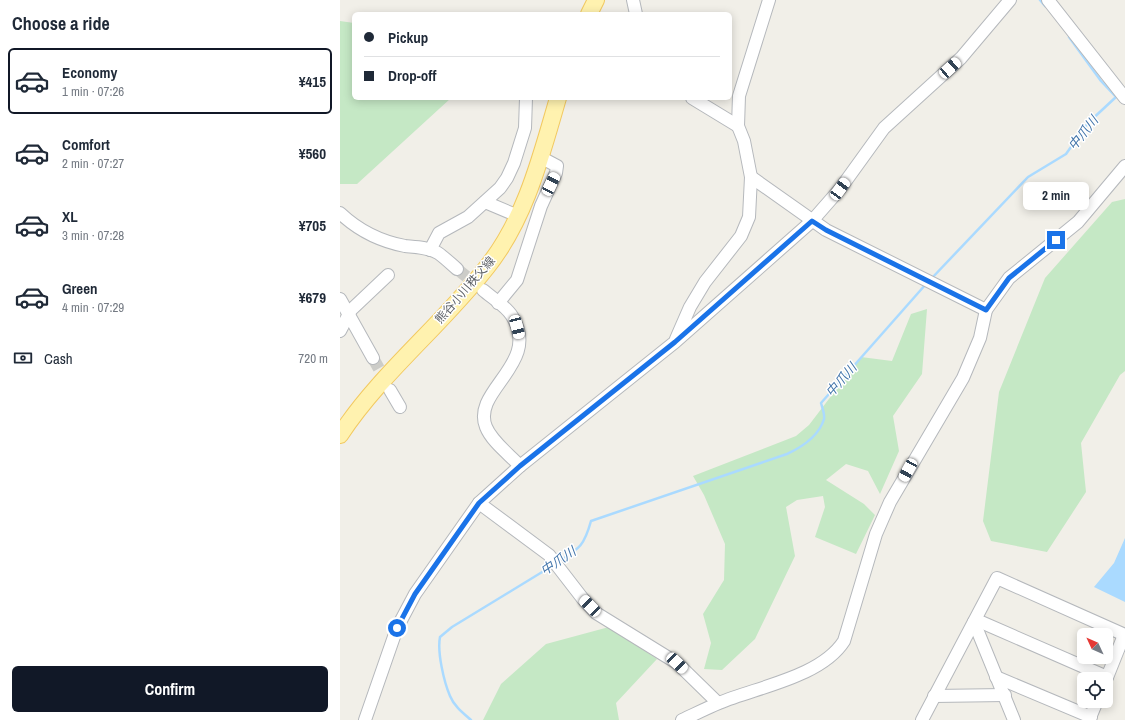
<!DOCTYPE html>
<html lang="en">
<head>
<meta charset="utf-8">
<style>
	body { margin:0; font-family:"Archivo Narrow","Noto Sans JP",sans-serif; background:#f6f6f7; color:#1f2937; height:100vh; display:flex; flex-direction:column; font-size:15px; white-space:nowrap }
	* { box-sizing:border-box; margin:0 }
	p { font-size:13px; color:#747a83 }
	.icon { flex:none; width:22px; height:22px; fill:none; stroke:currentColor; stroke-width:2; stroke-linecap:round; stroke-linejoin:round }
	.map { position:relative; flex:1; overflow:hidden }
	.details { display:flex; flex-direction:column; background:#fff; width:340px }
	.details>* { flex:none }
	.hud { position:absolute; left:12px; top:12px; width:380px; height:88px; border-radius:6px; box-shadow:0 2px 10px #0003; display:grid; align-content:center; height:88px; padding:0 12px; background:#fff }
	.needle { width:26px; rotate:314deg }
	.fabs { position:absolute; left:737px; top:628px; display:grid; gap:8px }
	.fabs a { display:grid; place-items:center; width:36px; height:36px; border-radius:6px; background:#fff; box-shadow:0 2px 10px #0003; font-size:20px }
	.end { position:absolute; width:18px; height:18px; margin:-9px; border:5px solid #1a73e8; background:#fff; box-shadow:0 0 0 2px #fff }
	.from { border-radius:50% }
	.bubble { position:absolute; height:28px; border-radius:6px; background:#fff; box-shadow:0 2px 10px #0003; font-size:13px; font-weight:800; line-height:28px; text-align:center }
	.car { position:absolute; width:12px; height:24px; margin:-12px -6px; border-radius:5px; box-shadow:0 0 3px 1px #0007; background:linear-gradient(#fff 24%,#345 0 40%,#fff 0 76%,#345 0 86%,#fff 0) }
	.hud b { display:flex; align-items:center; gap:14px; height:38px; font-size:15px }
	.hud b+b { border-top:1px solid #e0e1e3 }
	.hud i { width:10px; height:10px; background:#1f2937 }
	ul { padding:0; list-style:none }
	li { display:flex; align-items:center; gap:12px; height:66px; margin:0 8px 6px; padding:0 4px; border:2px solid transparent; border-radius:6px }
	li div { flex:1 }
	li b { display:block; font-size:15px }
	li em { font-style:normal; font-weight:800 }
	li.current { border-color:#111827 }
	li>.icon { width:36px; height:36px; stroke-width:1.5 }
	h2 { padding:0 12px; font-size:18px; line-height:48px }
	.pay { display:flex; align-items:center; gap:10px; height:44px; padding:0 12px; font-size:15px }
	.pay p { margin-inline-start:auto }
	.cta { display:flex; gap:8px; margin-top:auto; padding:8px 12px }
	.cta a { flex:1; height:46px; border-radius:6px; background:#111827; color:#fff; font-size:16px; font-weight:800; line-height:46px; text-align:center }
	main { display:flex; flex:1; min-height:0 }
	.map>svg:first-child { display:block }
	.green { fill:#c5e8c5 }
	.water { fill:#aadaff }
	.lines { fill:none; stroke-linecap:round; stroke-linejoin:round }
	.stream { stroke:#aadaff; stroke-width:2.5 }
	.minor-tunnel { stroke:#ccccc8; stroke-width:12; stroke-dasharray:12 6; stroke-linecap:butt }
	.minor-casing { stroke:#b5b8bc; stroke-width:14 }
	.major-casing { stroke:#f2c960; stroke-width:18 }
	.minor { stroke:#fff; stroke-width:12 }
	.major { stroke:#fff2af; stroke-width:16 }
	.route { stroke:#1a73e8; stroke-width:5 }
	.labels { text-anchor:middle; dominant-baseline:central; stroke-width:3; stroke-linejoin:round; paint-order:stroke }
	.street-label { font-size:12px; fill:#5f6368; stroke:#fff }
	.water-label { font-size:13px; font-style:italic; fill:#4174aa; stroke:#fff }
</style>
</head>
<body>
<main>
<section class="details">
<h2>Choose a ride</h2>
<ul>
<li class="current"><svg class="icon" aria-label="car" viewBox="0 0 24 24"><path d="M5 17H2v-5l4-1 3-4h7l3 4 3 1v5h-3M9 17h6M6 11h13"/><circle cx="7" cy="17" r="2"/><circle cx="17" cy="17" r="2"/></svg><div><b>Economy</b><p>1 min · 07:26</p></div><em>¥415</em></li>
<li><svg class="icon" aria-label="car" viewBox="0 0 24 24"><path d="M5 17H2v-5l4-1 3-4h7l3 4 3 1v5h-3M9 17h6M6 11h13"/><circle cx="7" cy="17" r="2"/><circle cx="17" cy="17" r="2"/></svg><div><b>Comfort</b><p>2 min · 07:27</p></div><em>¥560</em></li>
<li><svg class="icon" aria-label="car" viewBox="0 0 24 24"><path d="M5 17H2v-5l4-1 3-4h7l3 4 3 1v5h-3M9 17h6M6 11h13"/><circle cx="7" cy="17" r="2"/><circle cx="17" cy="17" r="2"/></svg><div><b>XL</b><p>3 min · 07:28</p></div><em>¥705</em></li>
<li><svg class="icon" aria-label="car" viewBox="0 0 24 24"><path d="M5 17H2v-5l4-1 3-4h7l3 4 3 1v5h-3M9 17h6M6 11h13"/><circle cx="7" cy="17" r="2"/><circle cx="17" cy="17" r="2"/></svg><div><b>Green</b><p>4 min · 07:29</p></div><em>¥679</em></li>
</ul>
<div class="pay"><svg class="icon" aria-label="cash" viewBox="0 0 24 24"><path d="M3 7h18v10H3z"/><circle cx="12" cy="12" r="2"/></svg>Cash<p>720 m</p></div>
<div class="cta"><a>Confirm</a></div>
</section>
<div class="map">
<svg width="785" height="720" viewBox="0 0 785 720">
	<rect width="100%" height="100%" fill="#f1efe8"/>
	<!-- green -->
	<g class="green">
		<path d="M 0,21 L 14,23 L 14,98 L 111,98 L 17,184 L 0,184 Z"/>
		<path d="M 785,199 L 785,371 L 780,375 L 741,443 L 746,492 L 707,552 L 651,541 L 643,521 L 659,392 L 705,278 L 772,202 Z"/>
		<path d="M 587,309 L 582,374 L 553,416 L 559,451 L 540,494 L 528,471 L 506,464 L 486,480 L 524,504 L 535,515 L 516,554 L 475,537 L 485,507 L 483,496 L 457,500 L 446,507 L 455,556 L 415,639 L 382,670 L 364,669 L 371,643 L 363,614 L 384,580 L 385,544 L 364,495 L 353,476 L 456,436 L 469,425 L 521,357 L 552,361 L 571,314 Z"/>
		<path d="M 269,627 L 317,659 L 276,703 L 279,720 L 143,720 L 161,684 L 206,644 Z"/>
	</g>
	<!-- water -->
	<path class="water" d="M 785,538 L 785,602 L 754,587 L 774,563 Z"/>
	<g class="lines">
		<!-- stream -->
		<g class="stream">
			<path d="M 700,0 L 705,6"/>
			<path d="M 591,279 L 688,177 L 726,154 L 748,123 L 776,97 L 761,81 L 729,37"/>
			<path d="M 218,562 C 240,548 244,546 251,521 L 447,454 C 462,447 479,436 484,419 C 485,414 482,407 481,403 L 586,284"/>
			<path d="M 131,720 C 123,713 114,706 110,696 C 104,682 97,652 100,637 L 112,627 L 212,566"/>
		</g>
		<!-- minor-tunnel -->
		<g class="minor-tunnel">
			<path d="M 117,269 L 141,288"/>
			<path d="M 33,358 L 48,385"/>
		</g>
		<!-- minor casing -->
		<g class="minor-casing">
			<g id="minor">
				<path d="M 293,0 L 296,14"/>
				<path d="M 708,0 L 785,98"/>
				<path d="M 352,98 L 398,126"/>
				<path d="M 411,177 L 486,230 L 646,310"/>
				<path d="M 145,202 L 178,216"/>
				<path d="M 0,213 C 19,231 39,241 65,246 C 76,247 88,247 98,253 C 104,257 111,264 117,269"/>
				<path d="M 90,250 L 99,233 L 128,217 L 160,188 L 167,178 L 174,163 L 185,128 L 186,98"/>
				<path d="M 143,290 C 152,298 166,306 172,316 C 202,364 131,390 146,427 C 152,442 170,455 180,466"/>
				<path d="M 0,299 L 33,358"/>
				<path d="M 158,303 L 177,280 L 201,206 L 216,173 L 217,166 L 200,157"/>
				<path d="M 0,331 L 11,310 L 48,275"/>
				<path d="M 336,339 L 350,307 L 365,282 L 401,236 L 409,217 L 411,177 L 404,141 L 398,126 L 399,96 L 429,0"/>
				<path d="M 50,390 L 60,407"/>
				<path d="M 139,503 L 209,555 L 243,599 L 256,613 L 337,663 L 378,703"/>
				<path d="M 634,622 L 641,622 L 767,677"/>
				<path d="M 634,622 L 674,720"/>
				<path d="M 656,677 L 751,717"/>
				<path d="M 766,680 L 784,635"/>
				<path d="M 594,696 L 665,695"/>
				<path d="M 25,720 L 57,628 L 75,594 L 139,503 L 180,466 L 335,342 L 472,221 L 500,189 L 544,128 L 621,58 L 670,0"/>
				<path d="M 342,720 C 355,714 367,708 379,703 C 417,687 481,677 504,641 L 536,534 L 550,502 L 623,378 L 640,338 L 646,310 L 669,278 L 738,222 L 785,166"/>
				<path d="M 582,720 L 657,578 L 785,635"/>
				<path d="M 749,720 L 757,701"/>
			</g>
		</g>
		<!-- major casing -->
		<g class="major-casing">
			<g id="major">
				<path d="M 249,14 L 256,0"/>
				<path d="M 0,435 C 41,373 101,326 147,267 C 186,218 201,156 218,98"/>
			</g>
		</g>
		<!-- minor -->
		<use href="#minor" class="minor"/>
		<!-- major -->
		<use href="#major" class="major"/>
	</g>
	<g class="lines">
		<!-- route -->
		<path class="route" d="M 57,628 L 75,594 L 139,503 L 180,466 L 335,342 L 472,221 L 486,230 L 646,310 L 669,278 L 716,240"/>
	</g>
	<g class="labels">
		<!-- street labels -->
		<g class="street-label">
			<text transform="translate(125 290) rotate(-49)">熊谷小川秩父線</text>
		</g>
		<!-- water labels -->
		<g class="water-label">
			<text transform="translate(743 133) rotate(-51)">中爪川</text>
			<text transform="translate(501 380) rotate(-49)">中爪川</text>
			<text transform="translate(218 561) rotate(-34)">中爪川</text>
		</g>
	</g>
</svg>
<div class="fabs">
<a><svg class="needle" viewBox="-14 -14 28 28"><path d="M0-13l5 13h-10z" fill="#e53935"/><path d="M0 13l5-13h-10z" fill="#747a83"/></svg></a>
<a><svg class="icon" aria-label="locate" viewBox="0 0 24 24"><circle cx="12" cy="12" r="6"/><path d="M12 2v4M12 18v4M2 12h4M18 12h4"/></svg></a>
</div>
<i class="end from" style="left:57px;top:628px"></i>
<i class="end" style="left:716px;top:240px"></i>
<div class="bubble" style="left:683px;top:182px;width:66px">2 min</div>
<i class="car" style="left:610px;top:68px;rotate:48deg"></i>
<i class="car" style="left:211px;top:184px;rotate:26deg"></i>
<i class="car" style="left:500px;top:189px;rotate:36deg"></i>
<i class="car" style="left:177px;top:327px;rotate:166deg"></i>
<i class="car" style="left:568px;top:470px;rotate:209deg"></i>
<i class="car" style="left:250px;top:606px;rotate:315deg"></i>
<i class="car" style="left:337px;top:663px;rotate:134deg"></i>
<div class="hud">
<b><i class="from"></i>Pickup</b>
<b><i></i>Drop-off</b>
</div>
</div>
</main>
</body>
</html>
